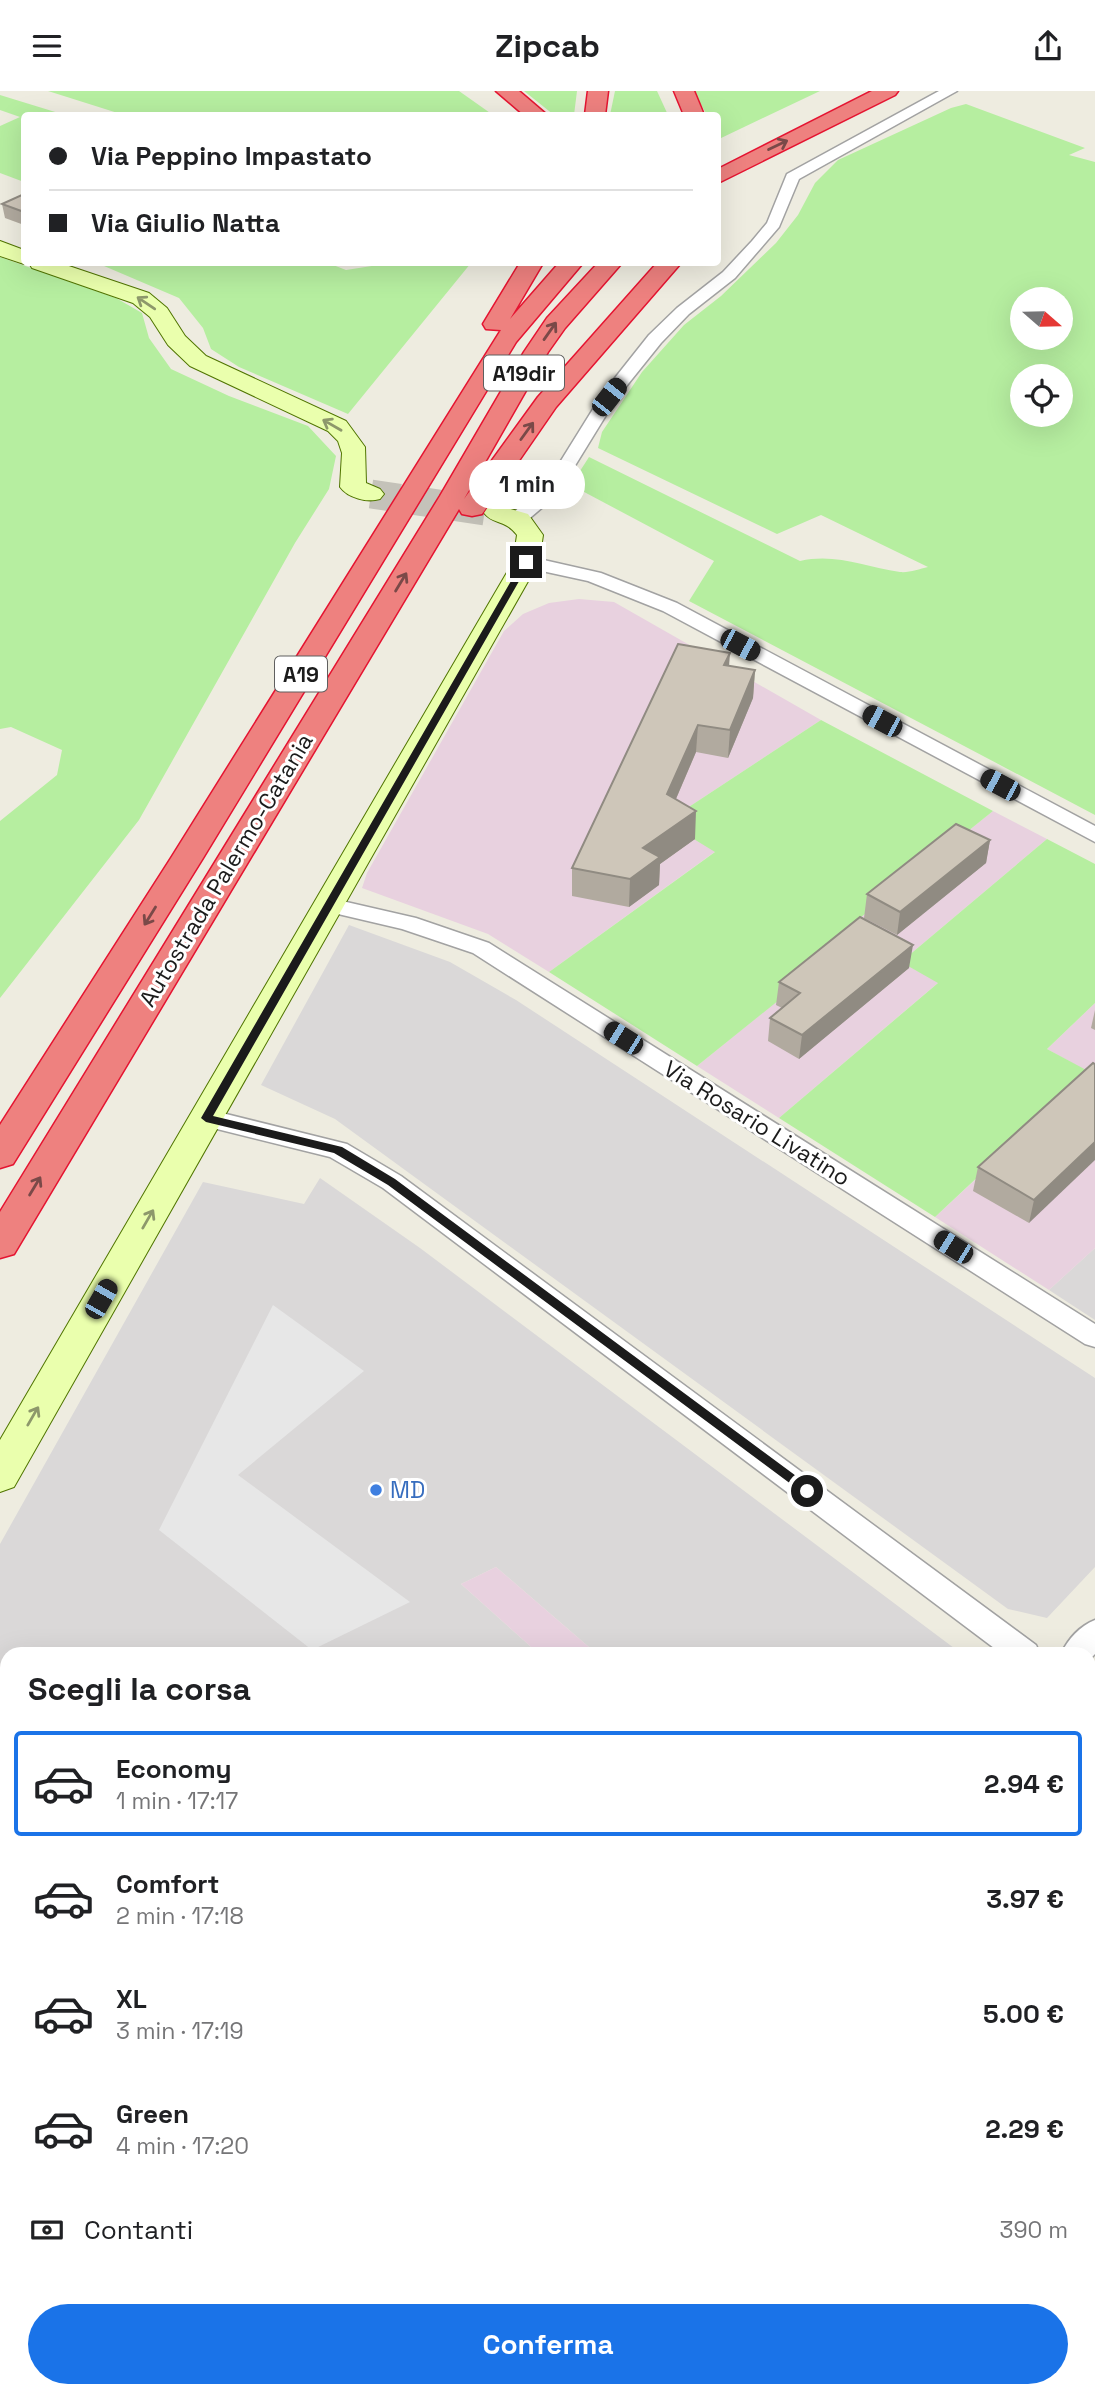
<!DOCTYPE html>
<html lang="it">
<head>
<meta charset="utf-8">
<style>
	body { margin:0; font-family:"Space Grotesk",sans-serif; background:#f2f2f2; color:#202124; height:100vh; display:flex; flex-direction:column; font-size:26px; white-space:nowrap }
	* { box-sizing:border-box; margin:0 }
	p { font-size:23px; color:#757577 }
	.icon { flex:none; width:38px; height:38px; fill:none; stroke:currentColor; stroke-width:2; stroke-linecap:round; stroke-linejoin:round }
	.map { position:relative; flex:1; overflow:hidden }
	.details { position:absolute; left:0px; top:1556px; width:1096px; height:751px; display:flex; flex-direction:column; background:#fff; border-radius:21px 21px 0 0; box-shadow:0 7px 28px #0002 }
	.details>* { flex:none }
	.banner { position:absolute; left:21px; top:21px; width:700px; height:154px; border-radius:7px; box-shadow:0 7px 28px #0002; display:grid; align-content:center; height:154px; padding:0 28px; background:#fff }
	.needle { width:46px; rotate:110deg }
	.fabs { position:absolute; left:1010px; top:196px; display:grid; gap:14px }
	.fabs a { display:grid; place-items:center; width:63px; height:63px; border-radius:50%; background:#fff; box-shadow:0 7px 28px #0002; font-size:35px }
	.end { position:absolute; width:32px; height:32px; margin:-16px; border:9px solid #1b1b1b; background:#fff; box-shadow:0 0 0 4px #fff }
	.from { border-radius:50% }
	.bubble { position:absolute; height:49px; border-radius:24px; background:#fff; box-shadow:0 7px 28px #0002; font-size:23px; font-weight:600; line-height:49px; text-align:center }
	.car { position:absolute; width:21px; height:42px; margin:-21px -10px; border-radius:9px; box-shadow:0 0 5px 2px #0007; background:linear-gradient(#222 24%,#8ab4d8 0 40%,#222 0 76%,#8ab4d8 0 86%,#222 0) }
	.banner b { display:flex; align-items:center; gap:24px; height:66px; font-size:26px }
	.banner b+b { border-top:2px solid #e0e0e0 }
	.banner i { width:18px; height:18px; background:#202124 }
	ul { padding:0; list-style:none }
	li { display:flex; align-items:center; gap:21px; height:105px; margin:0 14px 10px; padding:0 14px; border:4px solid transparent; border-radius:7px }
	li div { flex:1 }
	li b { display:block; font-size:26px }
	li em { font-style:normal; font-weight:600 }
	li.on { border-color:#1a73e8 }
	li>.icon { width:63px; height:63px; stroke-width:1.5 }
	h2 { padding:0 28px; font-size:32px; line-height:84px }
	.pay { display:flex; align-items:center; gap:18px; height:77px; padding:0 28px; font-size:26px }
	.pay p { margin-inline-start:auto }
	.cta { display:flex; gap:14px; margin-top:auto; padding:14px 28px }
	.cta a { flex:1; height:80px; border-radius:42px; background:#1a73e8; color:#fff; font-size:28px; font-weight:600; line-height:80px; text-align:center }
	header { display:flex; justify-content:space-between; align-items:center; height:91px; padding:0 28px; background:#fff; font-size:32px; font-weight:600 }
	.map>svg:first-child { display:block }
	.residential { fill:#dad8d8 }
	.industrial { fill:#e8d1df }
	.grass { fill:#b6eea0; fill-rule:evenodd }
	.parking { fill:#e7e7e7 }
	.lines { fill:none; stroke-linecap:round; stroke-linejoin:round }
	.secondary-tunnel { stroke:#c4c2b9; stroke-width:29; stroke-dasharray:29 14; stroke-linecap:butt }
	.street-casing { stroke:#a2a2a2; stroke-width:3 }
	.secondary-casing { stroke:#507500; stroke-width:2 }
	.highway-casing { stroke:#e51431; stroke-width:3 }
	.street { fill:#fff; fill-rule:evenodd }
	.secondary { fill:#eaffad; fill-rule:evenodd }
	.highway { fill:#ee817f; fill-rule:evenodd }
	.wall { fill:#b1aa9f }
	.shaded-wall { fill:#908b82 }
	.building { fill:#cec6b9; stroke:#908b82; stroke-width:2 }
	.oneway { stroke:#7a4948 }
	.oneway2 { stroke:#8d986b }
	.route { fill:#1b1b1b }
	.shop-dot { fill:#3f7fe0; stroke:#fff; stroke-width:2.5 }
	.labels { text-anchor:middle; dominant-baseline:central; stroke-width:6; stroke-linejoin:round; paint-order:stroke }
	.shield { fill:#fff; stroke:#5f5f5f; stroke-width:2 }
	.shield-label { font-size:21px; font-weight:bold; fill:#1b1b1b }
	.street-label { font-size:23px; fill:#1b1b1b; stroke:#fff }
	.shop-label { font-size:23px; fill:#366cbe; stroke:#fff; text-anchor:start }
</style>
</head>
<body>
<header><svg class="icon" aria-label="menu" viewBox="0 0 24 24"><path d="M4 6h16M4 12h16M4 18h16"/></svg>Zipcab<svg class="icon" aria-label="share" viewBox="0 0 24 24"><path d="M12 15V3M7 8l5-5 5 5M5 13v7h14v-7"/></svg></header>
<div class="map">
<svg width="1095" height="2306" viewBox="0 0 1095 2306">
	<rect width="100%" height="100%" fill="#eeece0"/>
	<!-- residential -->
	<g class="residential">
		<path d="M 349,834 L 450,871 L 516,909 L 1095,1287 L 1095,1476 L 1047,1527 L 1008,1518 L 335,1028 L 261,994 Z"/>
		<path d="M 320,1087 L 420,1157 L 962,1563 L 597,1563 L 496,1476 L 461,1493 L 539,1563 L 7,1563 L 7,1703 L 0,1696 L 0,1453 L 203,1091 L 304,1113 Z"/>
		<path d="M 1095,1157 L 1095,1229 L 1049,1199 Z"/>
	</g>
	<!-- industrial -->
	<g class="industrial">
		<path d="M 579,508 L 614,511 L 821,629 L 666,731 L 716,760 L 549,881 L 488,843 L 362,797 L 367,782 L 504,540 L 523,523 L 549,512 Z"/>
		<path d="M 993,720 L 1047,748 L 901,871 L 939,891 L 779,1027 L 697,975 L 855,847 L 844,839 Z"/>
		<path d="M 1095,912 L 1095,1157 L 1049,1199 L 935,1126 L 1090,982 L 1047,958 Z"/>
		<path d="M 496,1476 L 597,1563 L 539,1563 L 461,1493 Z"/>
		<path d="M 1095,1593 L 1095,2306 L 468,2306 L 474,2300 L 1088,2300 L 1088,1600 Z"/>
		<path d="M 0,1696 L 7,1703 L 7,2059 L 0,2052 Z"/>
		<path d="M 227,2300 L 341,2300 L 336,2306 L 233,2306 Z"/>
	</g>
	<!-- grass -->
	<g class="grass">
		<path d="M 48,0 L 459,0 L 493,24 L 124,24 Z"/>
		<path d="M 524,0 L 577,0 L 574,24 L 554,24 Z"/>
		<path d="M 615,0 L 657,0 L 668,24 L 610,24 Z"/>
		<path d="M 693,0 L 820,0 L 719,48 L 718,24 L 707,24 Z"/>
		<path d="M 0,4 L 65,24 L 24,24 L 24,91 L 0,82 L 0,35 L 20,26 L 0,19 Z"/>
		<path d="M 966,13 L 1085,57 L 1069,64 L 1095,71 L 1095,724 L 689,510 L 714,470 L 571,394 L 589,366 L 800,470 C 836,462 865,476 900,481 C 909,482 919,478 928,476 L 821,424 L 777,443 L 598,357 L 602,341 L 642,281 L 684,234 L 721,205 L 776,152 L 798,124 L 815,92 L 838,69 L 951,17 ZM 1022,208 L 1060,208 L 1060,247 L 1022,247 ZM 1060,285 L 1060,324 L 1022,324 L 1022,285 Z"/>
		<path d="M 0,166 L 116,207 L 142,222 L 149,247 L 171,278 L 229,305 L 308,335 L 336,365 L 329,398 L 295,452 L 139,729 L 0,907 L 0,730 L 57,684 L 62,659 L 11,636 L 0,638 Z"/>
		<path d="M 97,172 L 328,172 L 346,179 L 391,172 L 471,172 L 348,323 L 239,276 L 211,258 L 203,237 L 179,207 Z"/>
		<path d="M 821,629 L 993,720 L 845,839 L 856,847 L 697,975 L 549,881 L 715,761 L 666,731 Z"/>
		<path d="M 1047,748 L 1095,773 L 1095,912 L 1047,958 L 1090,981 L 935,1126 L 779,1027 L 938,892 L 901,871 Z"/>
	</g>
	<!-- parking -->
	<g class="parking">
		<path d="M 273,1214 L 364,1280 L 238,1384 L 410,1511 L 312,1559 L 159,1439 Z"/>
		<path d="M 0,2052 L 7,2059 L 7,2300 L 227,2300 L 233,2306 L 0,2306 Z"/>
	</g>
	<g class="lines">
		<!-- secondary-tunnel -->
		<path class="secondary-tunnel" d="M 371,403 L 486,420"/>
		<!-- street casing -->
		<g class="street-casing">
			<g id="street">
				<path d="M 939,0 L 957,0 L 799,88 L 779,136 L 735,187 L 689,223 L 661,252 L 616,308 L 557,404 L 524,432 L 510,432 L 508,428 L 510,424 L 544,397 L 603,302 L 649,244 L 677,217 L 723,181 L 752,150 L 767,132 L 787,83 Z"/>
				<path d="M 526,465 L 601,482 L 677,512 L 1095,735 L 1095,751 L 663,520 L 588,490 L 519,475 L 516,471 Z"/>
				<path d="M 329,807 L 416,827 L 489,852 L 1095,1233 L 1095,1256 L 1085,1253 L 473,862 L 402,838 L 321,819 L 318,814 L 321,809 Z"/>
				<path d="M 206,1018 L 347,1053 L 401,1085 L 1036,1554 L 1040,1563 L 1002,1563 L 383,1097 L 330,1066 L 197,1033 L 194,1027 L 197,1021 Z"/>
				<path d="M 1095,1529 L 1095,1563 L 1088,1570 L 1088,1563 L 1061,1563 C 1068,1548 1080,1535 1095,1529 Z"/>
				<path d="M 390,2300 L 432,2300 L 430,2306 L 388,2306 Z"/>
			</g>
		</g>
		<!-- secondary casing -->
		<g class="secondary-casing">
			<g id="secondary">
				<path d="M 0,150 L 24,159 L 24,172 L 29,172 L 24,173 L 0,165 Z"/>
				<path d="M 29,172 L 60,172 L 149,202 L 167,217 L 185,245 L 206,265 L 346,330 L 365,356 L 366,392 L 380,398 L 384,403 L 380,408 C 367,412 348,407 340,396 L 342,362 L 338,350 L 328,340 L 190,275 L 168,254 L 150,226 L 133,212 L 32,177 Z"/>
				<path d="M 497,414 L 528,423 L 543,444 L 539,471 L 14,1396 L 0,1401 L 0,1349 L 513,471 L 517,444 C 505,428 493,434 484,422 L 488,416 Z"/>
			</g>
		</g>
		<!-- highway casing -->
		<g class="highway-casing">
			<g id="highway">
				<path d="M 496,0 L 519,0 L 547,24 L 524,24 Z"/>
				<path d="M 588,0 L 608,0 L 605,24 L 585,24 Z"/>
				<path d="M 674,0 L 694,0 L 704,24 L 684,24 Z"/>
				<path d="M 872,0 L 898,0 L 895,4 L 718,92 L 718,78 Z"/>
				<path d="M 520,172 L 543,172 L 510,228 L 559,172 L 583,172 L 516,251 L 203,767 L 13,1073 L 0,1077 L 0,1034 L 171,767 L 501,239 L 486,238 L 483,233 Z"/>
				<path d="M 598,172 L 622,172 L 565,237 L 548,261 L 464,408 L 538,306 L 657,172 L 681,172 L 556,316 L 482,423 L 472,425 L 462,423 L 459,418 L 14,1163 L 0,1167 L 0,1121 L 440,405 L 524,261 L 547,227 Z"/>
			</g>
		</g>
		<!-- street -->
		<use href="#street" class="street"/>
		<!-- secondary -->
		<use href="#secondary" class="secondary"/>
		<!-- highway -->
		<use href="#highway" class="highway"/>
	</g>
	<!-- wall -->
	<g class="wall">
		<path d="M 24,103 L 24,134 L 5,127 L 2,113 Z"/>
		<path d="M 729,575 L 755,579 L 753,607 L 728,667 L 696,661 L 676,708 L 695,748 L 660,773 L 659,794 L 629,816 L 572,805 L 572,777 Z"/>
		<path d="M 990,749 L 986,772 L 897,844 L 864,827 L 867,803 Z"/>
		<path d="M 909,877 L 799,968 L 768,950 L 770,927 L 782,917 L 776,914 L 779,891 Z"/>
		<path d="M 1095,919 L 1095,939 L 1091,937 Z"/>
		<path d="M 1093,972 L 1029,1132 L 973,1100 L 978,1076 Z"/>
	</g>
	<!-- shaded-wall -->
	<g class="shaded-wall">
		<path d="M 730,562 L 728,589 L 724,574 Z"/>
		<path d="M 755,579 L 753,607 L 728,667 L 730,639 Z"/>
		<path d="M 698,634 L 696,661 L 666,731 L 667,703 Z"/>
		<path d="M 696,720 L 695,748 L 660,773 L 659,794 L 629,816 L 630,788 L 643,757 Z"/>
		<path d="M 990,749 L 986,772 L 897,844 L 900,821 Z"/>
		<path d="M 913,854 L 909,877 L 799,968 L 802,944 Z"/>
		<path d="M 1095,1051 L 1095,1069 L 1029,1132 L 1034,1109 Z"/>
	</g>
	<!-- building -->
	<g class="building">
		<path d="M 24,103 L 24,121 L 2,113 Z"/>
		<path d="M 678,553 L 730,562 L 724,574 L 755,579 L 730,639 L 698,634 L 667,703 L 696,720 L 643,757 L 660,766 L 630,788 L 572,777 Z"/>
		<path d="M 956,733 L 990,749 L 900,821 L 867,803 Z"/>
		<path d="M 860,826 L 913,854 L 802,944 L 770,927 L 800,902 L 779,891 Z"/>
		<path d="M 1093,972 L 1095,973 L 1095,1051 L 1034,1109 L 978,1076 Z"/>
	</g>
	<!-- one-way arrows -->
	<defs><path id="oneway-shaft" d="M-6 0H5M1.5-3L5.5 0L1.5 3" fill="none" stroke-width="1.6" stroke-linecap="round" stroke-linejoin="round" transform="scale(1.75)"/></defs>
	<g class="oneway">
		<use href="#oneway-shaft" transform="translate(778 54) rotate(-26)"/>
		<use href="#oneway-shaft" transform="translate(550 240) rotate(-55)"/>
		<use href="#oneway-shaft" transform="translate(527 340) rotate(-54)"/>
		<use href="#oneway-shaft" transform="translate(401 491) rotate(-59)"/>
		<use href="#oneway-shaft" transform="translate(150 825) rotate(122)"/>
		<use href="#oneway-shaft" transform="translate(35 1095) rotate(-59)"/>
	</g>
	<g class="oneway2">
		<use href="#oneway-shaft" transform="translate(146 212) rotate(-146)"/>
		<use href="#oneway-shaft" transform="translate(332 334) rotate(-150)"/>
		<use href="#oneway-shaft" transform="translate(148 1128) rotate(-60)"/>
		<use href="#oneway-shaft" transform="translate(33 1325) rotate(-60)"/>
	</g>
	<!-- route -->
	<path class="route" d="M 526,469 L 530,471 L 213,1025 L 342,1056 L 395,1088 L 811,1396 L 811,1404 L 807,1405 L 388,1094 L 334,1062 L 206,1031 L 201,1027 L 522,471 Z"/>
	<!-- markers -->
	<circle class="shop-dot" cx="376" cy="1399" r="7"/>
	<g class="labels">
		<!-- shield labels -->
		<g class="shield">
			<rect x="484" y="264.5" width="80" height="35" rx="5"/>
			<rect x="275" y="565.5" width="52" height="35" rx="5"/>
		</g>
		<g class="shield-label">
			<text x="524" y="282">A19dir</text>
			<text x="301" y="583">A19</text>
		</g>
		<!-- street labels -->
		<g class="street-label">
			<text transform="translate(226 779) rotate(-59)">Autostrada Palermo-Catania</text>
			<text transform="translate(757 1032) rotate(32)">Via Rosario Livatino</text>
		</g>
		<!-- shop labels -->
		<g class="shop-label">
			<text x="390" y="1399">MD</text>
		</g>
	</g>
</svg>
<div class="fabs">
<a><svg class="needle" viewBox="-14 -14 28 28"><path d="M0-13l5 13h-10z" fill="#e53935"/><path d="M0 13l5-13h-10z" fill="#757577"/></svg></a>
<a><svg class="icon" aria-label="locate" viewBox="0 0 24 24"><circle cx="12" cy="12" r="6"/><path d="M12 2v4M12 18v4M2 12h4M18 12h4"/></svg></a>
</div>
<i class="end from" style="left:807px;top:1400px"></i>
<i class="end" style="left:526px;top:471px"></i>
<div class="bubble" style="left:469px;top:369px;width:116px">1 min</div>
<i class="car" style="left:609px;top:306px;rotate:38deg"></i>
<i class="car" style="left:740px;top:554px;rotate:118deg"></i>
<i class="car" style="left:882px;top:630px;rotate:298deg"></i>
<i class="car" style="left:1000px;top:694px;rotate:298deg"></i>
<i class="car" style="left:623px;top:947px;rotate:302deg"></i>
<i class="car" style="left:953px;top:1156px;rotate:302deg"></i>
<i class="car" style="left:101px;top:1208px;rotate:30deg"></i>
<div class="banner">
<b><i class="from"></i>Via Peppino Impastato</b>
<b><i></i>Via Giulio Natta</b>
</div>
<section class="details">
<h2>Scegli la corsa</h2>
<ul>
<li class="on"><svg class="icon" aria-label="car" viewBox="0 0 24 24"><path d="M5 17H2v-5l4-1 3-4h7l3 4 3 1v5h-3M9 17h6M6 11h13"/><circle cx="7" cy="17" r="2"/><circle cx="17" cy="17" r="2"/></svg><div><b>Economy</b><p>1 min · 17:17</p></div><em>2.94 €</em></li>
<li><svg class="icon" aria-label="car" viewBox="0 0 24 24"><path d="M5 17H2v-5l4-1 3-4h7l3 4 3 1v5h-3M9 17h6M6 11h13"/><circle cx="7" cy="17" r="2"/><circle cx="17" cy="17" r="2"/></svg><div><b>Comfort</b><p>2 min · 17:18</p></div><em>3.97 €</em></li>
<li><svg class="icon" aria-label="car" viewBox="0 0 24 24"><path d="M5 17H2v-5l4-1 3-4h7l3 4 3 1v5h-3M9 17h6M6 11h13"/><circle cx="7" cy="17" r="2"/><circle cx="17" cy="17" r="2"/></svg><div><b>XL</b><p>3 min · 17:19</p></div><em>5.00 €</em></li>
<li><svg class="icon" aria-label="car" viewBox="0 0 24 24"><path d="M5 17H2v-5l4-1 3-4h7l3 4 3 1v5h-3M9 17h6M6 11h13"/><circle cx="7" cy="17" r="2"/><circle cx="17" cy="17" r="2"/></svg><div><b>Green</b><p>4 min · 17:20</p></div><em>2.29 €</em></li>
</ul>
<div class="pay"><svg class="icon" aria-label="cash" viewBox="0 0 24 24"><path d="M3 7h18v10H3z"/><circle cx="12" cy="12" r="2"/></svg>Contanti<p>390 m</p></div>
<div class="cta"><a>Conferma</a></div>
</section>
</div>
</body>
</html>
